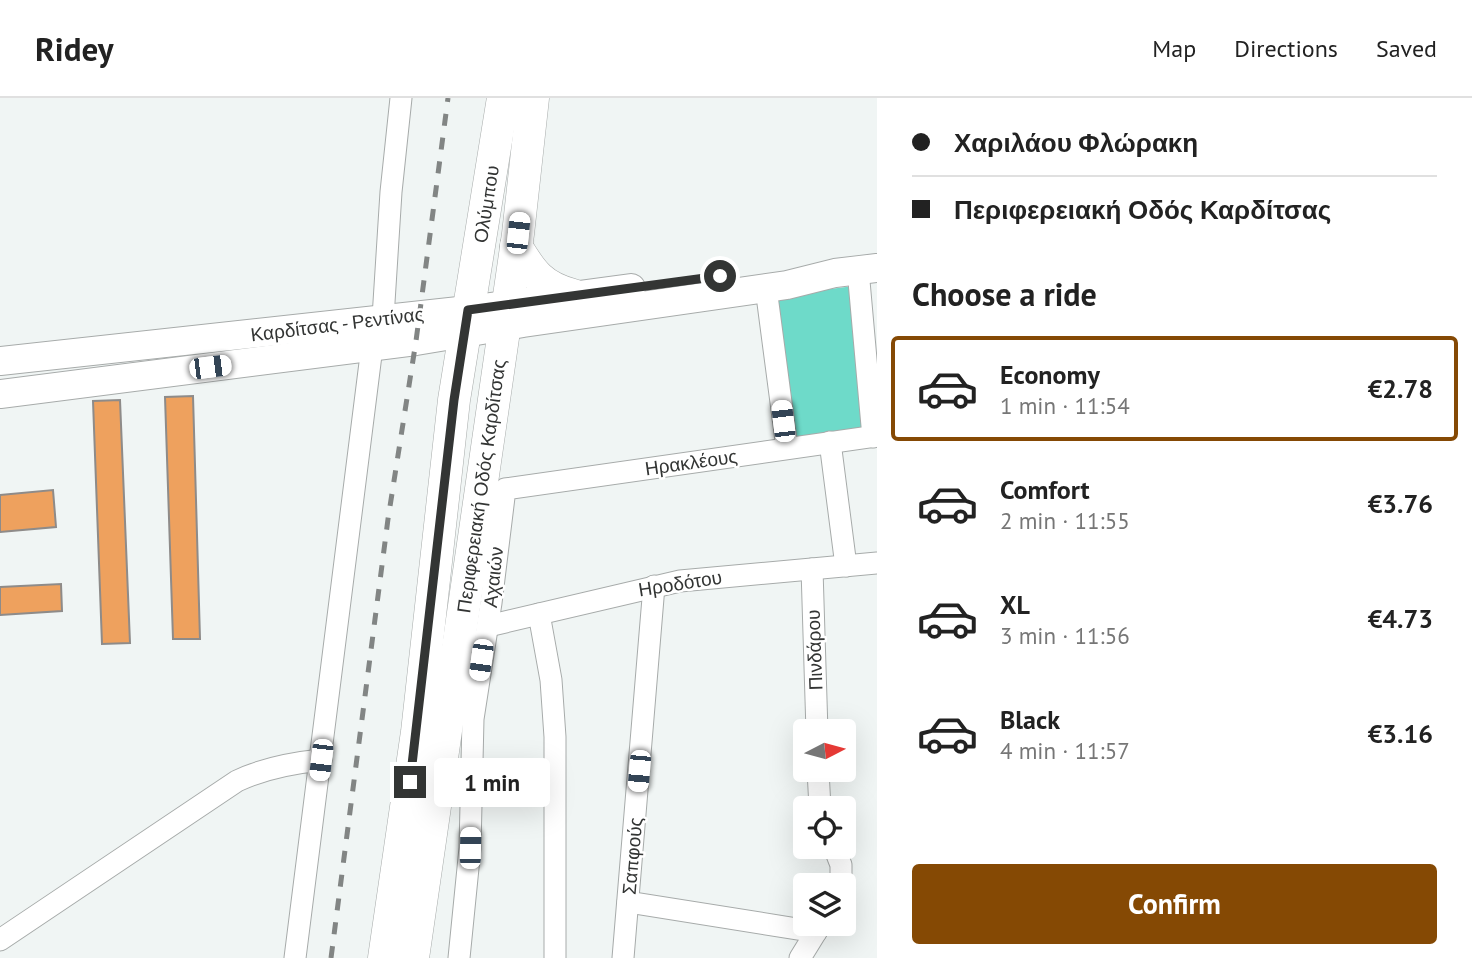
<!DOCTYPE html>
<html lang="en">
<head>
<meta charset="utf-8">
<style>
	body { margin:0; font-family:"PT Sans",sans-serif; background:#f2f2f2; color:#222; height:100vh; display:flex; flex-direction:column; font-size:26px; white-space:nowrap }
	* { box-sizing:border-box; margin:0 }
	p { font-size:23px; color:#767676 }
	.icon { flex:none; width:38px; height:38px; fill:none; stroke:currentColor; stroke-width:2; stroke-linecap:round; stroke-linejoin:round }
	.map { position:relative; flex:1; overflow:hidden }
	.panel { display:flex; flex-direction:column; background:#fff; width:595px }
	.panel>* { flex:none }
	.hud { display:grid; align-content:center; height:154px; padding:0 35px; background:#fff }
	.needle { width:46px; rotate:84deg }
	.fabs { position:absolute; left:793px; top:621px; display:grid; gap:14px }
	.fabs a { display:grid; place-items:center; width:63px; height:63px; border-radius:7px; background:#fff; box-shadow:0 7px 28px #0002; font-size:35px }
	.end { position:absolute; width:32px; height:32px; margin:-16px; border:9px solid #333534; background:#fff; box-shadow:0 0 0 4px #fff }
	.from { border-radius:50% }
	.bubble { position:absolute; height:49px; border-radius:7px; background:#fff; box-shadow:0 7px 28px #0002; font-size:23px; font-weight:700; line-height:49px; text-align:center }
	.car { position:absolute; width:21px; height:42px; margin:-21px -10px; border-radius:9px; box-shadow:0 0 5px 2px #0007; background:linear-gradient(#fff 24%,#345 0 40%,#fff 0 76%,#345 0 86%,#fff 0) }
	.hud b { display:flex; align-items:center; gap:24px; height:66px; font-size:26px }
	.hud b+b { border-top:2px solid #e0e0e0 }
	.hud i { width:18px; height:18px; background:#222 }
	ul { padding:0; list-style:none }
	li { display:flex; align-items:center; gap:21px; height:105px; margin:0 14px 10px; padding:0 21px; border:4px solid transparent; border-radius:7px }
	li div { flex:1 }
	li b { display:block; font-size:26px }
	li em { font-style:normal; font-weight:700 }
	li.active { border-color:#854904 }
	li>.icon { width:63px; height:63px; stroke-width:1.5 }
	h2 { padding:0 35px; font-size:32px; line-height:84px }
	.button { display:flex; gap:14px; margin-top:auto; padding:14px 35px }
	.button a { flex:1; height:80px; border-radius:7px; background:#854904; color:#fff; font-size:28px; font-weight:700; line-height:80px; text-align:center }
	header { display:flex; align-items:center; gap:42px; box-sizing:border-box; height:98px; padding:0 35px; background:#fff; border-bottom:2px solid #e0e0e0 }
	header strong { font-size:33px }
	nav { display:flex; gap:38px; margin-inline-start:auto; font-size:24px }
	main { display:flex; flex:1; min-height:0 }
	.map>svg:first-child { display:block }
	.green { fill:#6edac9 }
	.building { fill:#eea15e; stroke:#8e8b89; stroke-width:2 }
	.lines { fill:none; stroke-linecap:round; stroke-linejoin:round }
	.street-casing { stroke:#a7abaa; stroke-width:23 }
	.secondary-casing { stroke:#a7abaa; stroke-width:30 }
	.primary-casing { stroke:#a7abaa; stroke-width:33 }
	.street { stroke:#fff; stroke-width:21 }
	.secondary { stroke:#fff; stroke-width:28 }
	.primary { stroke:#fff; stroke-width:32 }
	.rail { stroke:#828584; stroke-width:5; stroke-dasharray:12 12; stroke-linecap:butt }
	.route { stroke:#333534; stroke-width:9 }
	.labels { text-anchor:middle; dominant-baseline:central; stroke-width:5; stroke-linejoin:round; paint-order:stroke }
	.street-label { font-size:19px; fill:#333534; stroke:#fff }
</style>
</head>
<body>
<header>
<strong>Ridey</strong>
<nav><a>Map</a><a>Directions</a><a>Saved</a></nav>
</header>
<main>
<div class="map">
<svg width="877" height="860" viewBox="0 0 877 860">
	<rect width="100%" height="100%" fill="#f0f5f4"/>
	<!-- green -->
	<path class="green" d="M 854,188 L 869,330 L 790,340 L 774,198 Z"/>
	<!-- building -->
	<g class="building">
		<path d="M 193,298 L 200,541 L 173,541 L 165,299 Z"/>
		<path d="M 120,302 L 130,545 L 102,546 L 93,303 Z"/>
		<path d="M 53,392 L 56,429 L 0,434 L 0,397 Z"/>
		<path d="M 61,486 L 62,513 L 0,517 L 0,489 Z"/>
	</g>
	<g class="lines">
		<!-- street casing -->
		<g class="street-casing">
			<g id="street">
				<path d="M 858,172 L 873,339"/>
				<path d="M 766,190 L 787,350"/>
				<path d="M 383,220 L 391,94 L 401,0"/>
				<path d="M 830,344 L 846,468"/>
				<path d="M 812,471 L 817,634"/>
				<path d="M 539,516 L 551,582 L 555,639 L 555,860"/>
				<path d="M 488,528 L 680,483 L 877,465"/>
				<path d="M 818,672 L 820,710"/>
				<path d="M 834,749 L 841,767 L 841,788"/>
				<path d="M 628,804 L 816,834"/>
				<path d="M 0,842 L 237,683 C 264,670 292,665 321,662"/>
				<path d="M 295,860 L 372,249"/>
				<path d="M 459,860 L 470,750 L 473,621 L 491,505 L 505,391 L 877,338"/>
				<path d="M 623,860 L 654,488"/>
				<path d="M 800,860 L 821,826"/>
			</g>
		</g>
		<!-- secondary casing -->
		<g class="secondary-casing">
			<g id="secondary">
				<path d="M 0,263 L 468,212 L 631,190"/>
				<path d="M 0,296 L 416,243 L 523,225 L 787,187 L 835,175 L 877,170"/>
			</g>
		</g>
		<!-- primary casing -->
		<g class="primary-casing">
			<g id="primary">
				<path d="M 516,148 C 532,175 542,189 573,197"/>
				<path d="M 384,860 L 417,634 L 454,302 L 503,0"/>
				<path d="M 413,860 L 518,136 L 533,0"/>
			</g>
		</g>
		<!-- street -->
		<use href="#street" class="street"/>
		<!-- secondary -->
		<use href="#secondary" class="secondary"/>
		<!-- primary -->
		<use href="#primary" class="primary"/>
		<!-- rail -->
		<path class="rail" d="M 331,860 L 388,421 L 416,243 L 448,0"/>
	</g>
	<g class="lines">
		<!-- route -->
		<path class="route" d="M 410,684 L 454,302 L 468,212 L 720,178"/>
	</g>
	<g class="labels">
		<!-- street labels -->
		<g class="street-label">
			<text transform="translate(486 106) rotate(-81)">Ολύμπου</text>
			<text transform="translate(337 226) rotate(-7)">Καρδίτσας - Ρεντίνας</text>
			<text transform="translate(691 364) rotate(-8)">Ηρακλέους</text>
			<text transform="translate(481 388) rotate(-82)">Περιφερειακή Οδός Καρδίτσας</text>
			<text transform="translate(493 479) rotate(-84)">Αχαιών</text>
			<text transform="translate(680 485) rotate(-9)">Ηροδότου</text>
			<text transform="translate(814 552) rotate(-92)">Πινδάρου</text>
			<text transform="translate(632 758) rotate(-85)">Σαπφούς</text>
		</g>
	</g>
</svg>
<div class="fabs">
<a><svg class="needle" viewBox="-14 -14 28 28"><path d="M0-13l5 13h-10z" fill="#e53935"/><path d="M0 13l5-13h-10z" fill="#767676"/></svg></a>
<a><svg class="icon" aria-label="locate" viewBox="0 0 24 24"><circle cx="12" cy="12" r="6"/><path d="M12 2v4M12 18v4M2 12h4M18 12h4"/></svg></a>
<a><svg class="icon" aria-label="layers" viewBox="0 0 24 24"><path d="M12 4l9 5-9 5-9-5zM3 14l9 5 9-5"/></svg></a>
</div>
<i class="end from" style="left:720px;top:178px"></i>
<i class="end" style="left:410px;top:684px"></i>
<div class="bubble" style="left:434px;top:660px;width:116px">1 min</div>
<i class="car" style="left:518px;top:135px;rotate:6deg"></i>
<i class="car" style="left:210px;top:269px;rotate:83deg"></i>
<i class="car" style="left:783px;top:323px;rotate:353deg"></i>
<i class="car" style="left:481px;top:562px;rotate:188deg"></i>
<i class="car" style="left:321px;top:662px;rotate:187deg"></i>
<i class="car" style="left:639px;top:673px;rotate:185deg"></i>
<i class="car" style="left:470px;top:750px;rotate:1deg"></i>
</div>
<section class="panel">
<div class="hud">
<b><i class="from"></i>Χαριλάου Φλώρακη</b>
<b><i></i>Περιφερειακή Οδός Καρδίτσας</b>
</div>
<h2>Choose a ride</h2>
<ul>
<li class="active"><svg class="icon" aria-label="car" viewBox="0 0 24 24"><path d="M5 17H2v-5l4-1 3-4h7l3 4 3 1v5h-3M9 17h6M6 11h13"/><circle cx="7" cy="17" r="2"/><circle cx="17" cy="17" r="2"/></svg><div><b>Economy</b><p>1 min · 11:54</p></div><em>€2.78</em></li>
<li><svg class="icon" aria-label="car" viewBox="0 0 24 24"><path d="M5 17H2v-5l4-1 3-4h7l3 4 3 1v5h-3M9 17h6M6 11h13"/><circle cx="7" cy="17" r="2"/><circle cx="17" cy="17" r="2"/></svg><div><b>Comfort</b><p>2 min · 11:55</p></div><em>€3.76</em></li>
<li><svg class="icon" aria-label="car" viewBox="0 0 24 24"><path d="M5 17H2v-5l4-1 3-4h7l3 4 3 1v5h-3M9 17h6M6 11h13"/><circle cx="7" cy="17" r="2"/><circle cx="17" cy="17" r="2"/></svg><div><b>XL</b><p>3 min · 11:56</p></div><em>€4.73</em></li>
<li><svg class="icon" aria-label="car" viewBox="0 0 24 24"><path d="M5 17H2v-5l4-1 3-4h7l3 4 3 1v5h-3M9 17h6M6 11h13"/><circle cx="7" cy="17" r="2"/><circle cx="17" cy="17" r="2"/></svg><div><b>Black</b><p>4 min · 11:57</p></div><em>€3.16</em></li>
</ul>
<div class="button"><a>Confirm</a></div>
</section>
</main>
</body>
</html>
